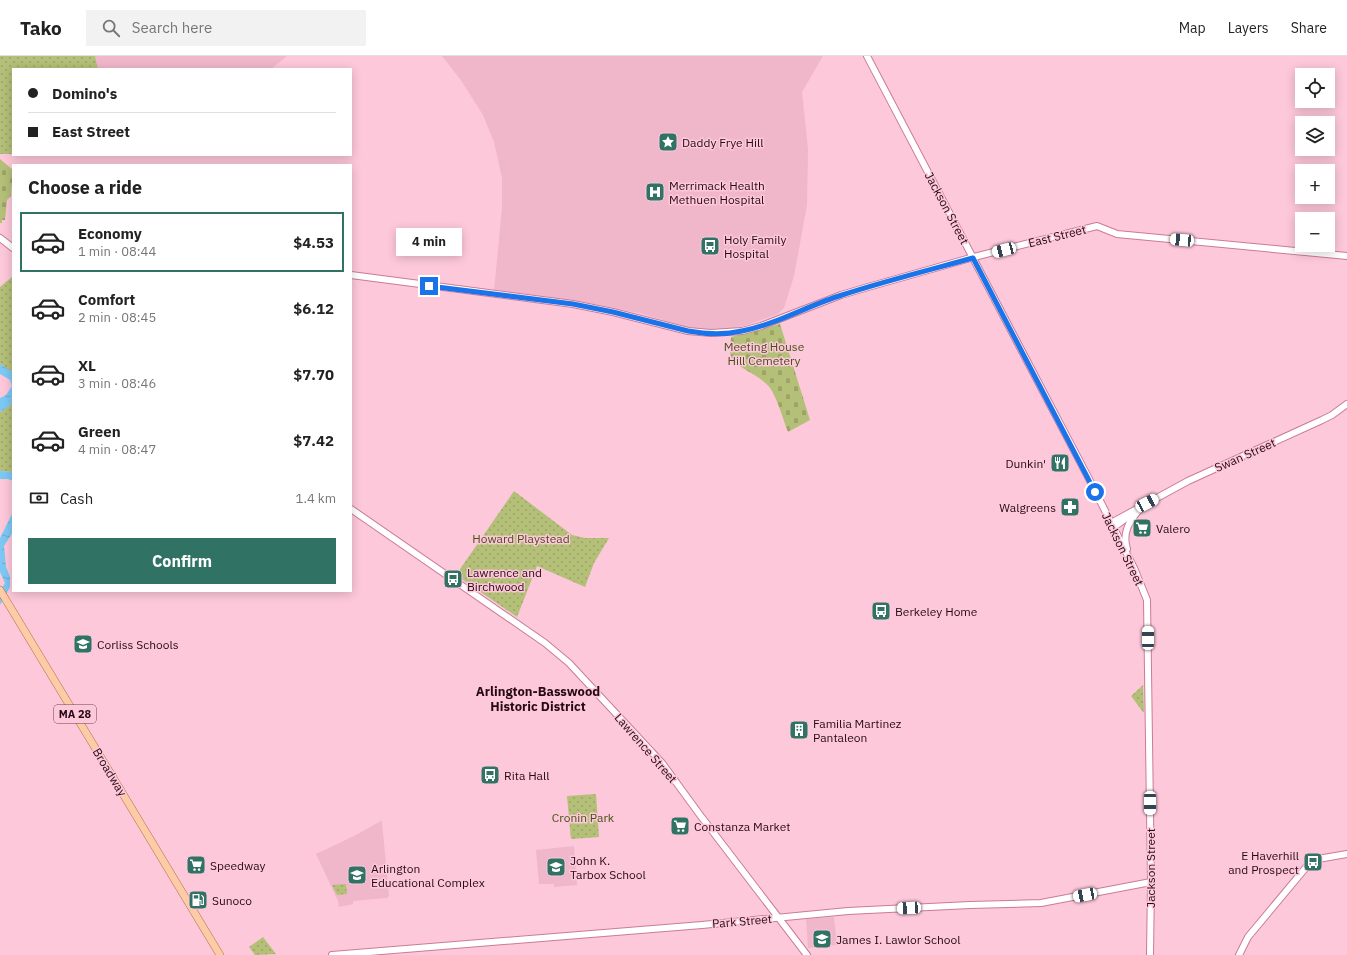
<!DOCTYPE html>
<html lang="en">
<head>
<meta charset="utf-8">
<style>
	body { margin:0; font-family:"IBM Plex Sans",sans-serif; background:#f2f2f2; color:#222; height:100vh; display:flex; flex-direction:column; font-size:15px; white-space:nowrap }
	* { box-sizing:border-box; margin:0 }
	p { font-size:13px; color:#767676 }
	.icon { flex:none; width:22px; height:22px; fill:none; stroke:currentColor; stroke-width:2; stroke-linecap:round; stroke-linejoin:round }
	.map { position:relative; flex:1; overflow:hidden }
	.side { position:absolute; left:12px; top:108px; width:340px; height:428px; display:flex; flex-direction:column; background:#fff; border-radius:0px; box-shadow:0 2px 10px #0003 }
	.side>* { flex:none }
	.top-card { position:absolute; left:12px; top:12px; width:340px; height:88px; border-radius:0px; box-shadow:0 2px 10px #0003; display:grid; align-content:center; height:88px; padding:0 16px; background:#fff }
	.tools { position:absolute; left:1295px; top:12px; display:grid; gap:8px }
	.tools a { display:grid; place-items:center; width:40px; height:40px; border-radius:0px; background:#fff; box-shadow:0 2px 10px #0003; font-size:20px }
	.end { position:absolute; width:18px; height:18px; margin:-9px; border:5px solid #1a73e8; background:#fff; box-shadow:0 0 0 2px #fff }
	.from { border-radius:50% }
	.bubble { position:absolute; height:28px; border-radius:0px; background:#fff; box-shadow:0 2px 10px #0003; font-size:13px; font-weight:800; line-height:28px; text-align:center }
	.car { position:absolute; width:12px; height:24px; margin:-12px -6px; border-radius:5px; box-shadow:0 0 3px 1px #0007; background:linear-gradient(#fff 24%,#345 0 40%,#fff 0 76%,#345 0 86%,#fff 0) }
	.top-card b { display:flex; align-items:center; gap:14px; height:38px; font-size:15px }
	.top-card b+b { border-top:1px solid #e0e0e0 }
	.top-card i { width:10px; height:10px; background:#222 }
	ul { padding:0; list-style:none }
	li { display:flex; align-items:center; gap:12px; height:60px; margin:0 8px 6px; padding:0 8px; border:2px solid transparent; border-radius:0px }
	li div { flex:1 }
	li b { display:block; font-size:15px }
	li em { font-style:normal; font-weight:800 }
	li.active { border-color:#307364 }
	li>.icon { width:36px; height:36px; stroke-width:1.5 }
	h2 { padding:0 16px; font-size:18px; line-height:48px }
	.pay { display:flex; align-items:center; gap:10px; height:44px; padding:0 16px; font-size:15px }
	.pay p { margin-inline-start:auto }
	.cta { display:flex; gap:8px; margin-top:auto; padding:8px 16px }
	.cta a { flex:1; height:46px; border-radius:0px; background:#307364; color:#fff; font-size:16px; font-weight:800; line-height:46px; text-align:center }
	header { display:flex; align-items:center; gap:24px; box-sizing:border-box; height:56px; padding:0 20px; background:#fff; border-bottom:1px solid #e0e0e0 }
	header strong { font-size:19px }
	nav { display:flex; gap:22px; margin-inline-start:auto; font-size:14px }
	.search { width:280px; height:36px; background:#f2f2f2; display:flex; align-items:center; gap:10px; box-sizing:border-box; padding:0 14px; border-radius:0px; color:#767676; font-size:15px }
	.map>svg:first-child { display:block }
	.built { fill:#f0b7cb }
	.cemetery { fill:url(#cemetery-stones) }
	.park { fill:url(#park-dots) }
	.water { fill:url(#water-ripples) }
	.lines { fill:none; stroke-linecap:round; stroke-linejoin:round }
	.secondary-casing { stroke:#cc7a99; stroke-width:8 }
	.primary-casing { stroke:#b1714d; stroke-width:8 }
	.secondary { stroke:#fff; stroke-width:6 }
	.primary { stroke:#fdcba6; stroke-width:7 }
	.route { stroke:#1a73e8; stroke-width:5 }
	.labels { text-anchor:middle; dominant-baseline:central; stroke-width:3; stroke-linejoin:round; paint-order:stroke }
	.shield { fill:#fdc8da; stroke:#674251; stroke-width:1 }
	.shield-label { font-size:11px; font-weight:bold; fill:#270916 }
	.poi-label { font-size:12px; fill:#270916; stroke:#fdc8da; text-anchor:start }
	.street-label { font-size:12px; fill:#270916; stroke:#fdc8da }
	.park-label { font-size:12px; fill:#484f18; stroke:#fdc8da }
	.neighbourhood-label { font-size:13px; font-weight:bold; fill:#270916; stroke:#fdc8da }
</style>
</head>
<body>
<header>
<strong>Tako</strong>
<div class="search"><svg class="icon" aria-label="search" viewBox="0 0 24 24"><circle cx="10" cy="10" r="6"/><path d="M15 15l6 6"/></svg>Search here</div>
<nav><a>Map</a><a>Layers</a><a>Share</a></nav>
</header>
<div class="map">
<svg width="1347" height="899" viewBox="0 0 1347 899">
	<defs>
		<pattern id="cemetery-stones" width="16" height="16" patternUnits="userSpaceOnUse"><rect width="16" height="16" fill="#b4bf78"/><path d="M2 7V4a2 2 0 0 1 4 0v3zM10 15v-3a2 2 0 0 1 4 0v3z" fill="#9ba367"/></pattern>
		<pattern id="park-dots" width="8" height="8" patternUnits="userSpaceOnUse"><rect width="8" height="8" fill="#b4bf78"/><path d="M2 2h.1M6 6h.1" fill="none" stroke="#9ba367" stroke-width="1.8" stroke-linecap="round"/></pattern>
		<pattern id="water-ripples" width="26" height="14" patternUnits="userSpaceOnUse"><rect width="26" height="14" fill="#7cc8f5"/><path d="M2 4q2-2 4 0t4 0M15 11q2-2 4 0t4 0" fill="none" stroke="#6baad1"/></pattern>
	</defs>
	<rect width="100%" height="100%" fill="#fdc8da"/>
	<!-- built -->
	<g class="built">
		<path d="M 95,0 L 287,0 L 271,13 L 98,13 Z"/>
		<path d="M 442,0 L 823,0 L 802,36 L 808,93 L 807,149 L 794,220 L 784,252 L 778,258 L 747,269 L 726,274 L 707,274 L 690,272 L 639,257 L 588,247 L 494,235 L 502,152 L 502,122 L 494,86 L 483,59 L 460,23 Z"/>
		<path d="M 381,765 L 382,766 L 389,840 L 387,842 L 353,845 L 353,848 L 339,851 L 338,845 L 316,798 L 358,778 Z"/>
		<path d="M 574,790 L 577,829 L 554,831 L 554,828 L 539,828 L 536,794 Z"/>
		<path d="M 834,861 L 837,889 L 808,892 L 806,863 Z"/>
	</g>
	<!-- cemetery -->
	<g class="cemetery">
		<path d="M 0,103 L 13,114 L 11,140 L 7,144 L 5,164 L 2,164 L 2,167 L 0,167 Z"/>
		<path d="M 780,268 L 810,364 L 788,376 C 783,363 779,348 772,335 C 764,320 739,314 732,302 C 728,296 731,288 731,281 Z"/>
	</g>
	<!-- park -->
	<g class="park">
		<path d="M 0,0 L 95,0 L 98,13 L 13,13 L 13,98 L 0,98 Z"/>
		<path d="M 13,220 L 13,316 L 0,308 L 0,231 Z"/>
		<path d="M 13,346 L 13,416 L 0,415 L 0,356 L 8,351 Z"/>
		<path d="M 514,435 L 572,479 L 585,482 L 609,482 L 594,507 L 585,531 L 537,510 L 517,561 L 456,519 Z"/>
		<path d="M 1143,629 L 1144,656 L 1143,656 L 1131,640 Z"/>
		<path d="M 596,738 L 599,781 L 571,783 L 567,740 Z"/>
		<path d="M 346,828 L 347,838 L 337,839 L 332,829 Z"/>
		<path d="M 263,881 L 276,898 L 255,899 L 249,891 Z"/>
	</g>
	<!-- water -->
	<g class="water">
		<path d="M 0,308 L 13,316 L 13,346 L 8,351 L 0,356 L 0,342 L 6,339 L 12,330 L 10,324 L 0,318 Z"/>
		<path d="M 0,415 L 13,416 L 13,425 L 8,423 L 0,423 Z"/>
		<path d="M 13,456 L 13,476 L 4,490 L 6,511 L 10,521 L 10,531 L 0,549 L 0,535 L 5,527 L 0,516 L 0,482 Z"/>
	</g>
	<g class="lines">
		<!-- secondary casing -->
		<g class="secondary-casing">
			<g id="secondary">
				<path d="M 867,0 L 1088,421 L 1134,512 L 1147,544 L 1151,826 L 1150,899"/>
				<path d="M 0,182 L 13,192"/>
				<path d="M 351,219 L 573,248 L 613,256 L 688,275 L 711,277 L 742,275 L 761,270 L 841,239 L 868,231 L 974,201 L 1097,170 L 1117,178 L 1347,200"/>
				<path d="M 351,453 L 545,587 L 569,607 L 662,707 L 700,759 L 807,899"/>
				<path d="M 1111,467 L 1188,425 L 1322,364 L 1332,359 L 1347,348"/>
				<path d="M 1114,471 L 1132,458"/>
				<path d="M 1127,493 C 1122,477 1129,465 1140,453"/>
				<path d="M 332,899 L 702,869 L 848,855 L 970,849 L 1041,847 L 1151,826"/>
				<path d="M 1239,899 L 1248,881 L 1308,809 L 1318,803 L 1347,798"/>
			</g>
		</g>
		<!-- primary casing -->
		<g class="primary-casing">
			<path id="primary" d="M 0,534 L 220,899"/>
		</g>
		<!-- secondary -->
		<use href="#secondary" class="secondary"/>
		<!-- primary -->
		<use href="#primary" class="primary"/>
	</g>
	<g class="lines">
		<!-- route -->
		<path class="route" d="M 429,230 L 573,248 L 613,256 L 688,275 C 705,278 724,279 742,275 C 775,269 809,249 842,239 C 885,225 929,214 973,202 L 1095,436"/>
	</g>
	<!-- icons -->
	<defs>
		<g id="sight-square" transform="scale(1)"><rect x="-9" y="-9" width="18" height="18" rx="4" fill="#307364" stroke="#fdc8da"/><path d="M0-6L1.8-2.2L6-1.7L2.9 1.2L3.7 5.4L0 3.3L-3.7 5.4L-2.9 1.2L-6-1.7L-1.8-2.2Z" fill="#fff"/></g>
		<g id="hospital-square" transform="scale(1)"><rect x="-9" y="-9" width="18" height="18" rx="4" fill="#307364" stroke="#fdc8da"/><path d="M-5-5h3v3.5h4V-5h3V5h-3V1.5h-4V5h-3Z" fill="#fff"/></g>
		<g id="bus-square" transform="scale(1)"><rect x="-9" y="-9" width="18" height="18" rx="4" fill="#307364" stroke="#fdc8da"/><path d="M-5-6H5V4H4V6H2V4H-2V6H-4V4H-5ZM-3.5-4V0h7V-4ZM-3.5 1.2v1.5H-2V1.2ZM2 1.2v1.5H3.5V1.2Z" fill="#fff"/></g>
		<g id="restaurant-square" transform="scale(1)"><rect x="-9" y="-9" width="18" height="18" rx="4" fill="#307364" stroke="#fdc8da"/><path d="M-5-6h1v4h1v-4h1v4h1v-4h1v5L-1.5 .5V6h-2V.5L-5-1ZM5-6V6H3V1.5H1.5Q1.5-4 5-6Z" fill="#fff"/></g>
		<g id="pharmacy-square" transform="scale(1)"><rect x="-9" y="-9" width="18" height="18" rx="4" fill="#307364" stroke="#fdc8da"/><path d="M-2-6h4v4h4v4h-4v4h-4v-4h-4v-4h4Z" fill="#fff"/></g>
		<g id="supermarket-square" transform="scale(1)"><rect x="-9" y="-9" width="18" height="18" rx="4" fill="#307364" stroke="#fdc8da"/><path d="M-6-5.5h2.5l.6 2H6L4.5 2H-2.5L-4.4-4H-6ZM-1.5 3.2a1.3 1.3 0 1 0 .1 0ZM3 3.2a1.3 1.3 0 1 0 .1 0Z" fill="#fff"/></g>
		<g id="school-square" transform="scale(1)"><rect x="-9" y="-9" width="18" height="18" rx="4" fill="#307364" stroke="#fdc8da"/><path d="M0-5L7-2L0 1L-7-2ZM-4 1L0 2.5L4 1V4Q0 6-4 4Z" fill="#fff"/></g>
		<g id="building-square" transform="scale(1)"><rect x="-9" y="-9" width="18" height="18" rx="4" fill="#307364" stroke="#fdc8da"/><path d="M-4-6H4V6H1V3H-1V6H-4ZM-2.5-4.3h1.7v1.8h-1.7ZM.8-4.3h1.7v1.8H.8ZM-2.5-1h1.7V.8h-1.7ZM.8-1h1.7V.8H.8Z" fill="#fff"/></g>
		<g id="fuel-square" transform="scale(1)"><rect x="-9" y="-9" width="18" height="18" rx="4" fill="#307364" stroke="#fdc8da"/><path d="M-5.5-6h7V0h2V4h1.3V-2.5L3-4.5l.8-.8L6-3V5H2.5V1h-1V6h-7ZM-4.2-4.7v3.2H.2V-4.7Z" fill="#fff"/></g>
	</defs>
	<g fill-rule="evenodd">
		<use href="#sight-square" x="668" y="86"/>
		<use href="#hospital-square" x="655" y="136"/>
		<use href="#bus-square" x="710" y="190"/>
		<use href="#restaurant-square" x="1060" y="407"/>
		<use href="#pharmacy-square" x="1070" y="451"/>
		<use href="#supermarket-square" x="1142" y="472"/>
		<use href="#bus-square" x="453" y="523"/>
		<use href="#bus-square" x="881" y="555"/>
		<use href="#school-square" x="83" y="588"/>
		<use href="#building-square" x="799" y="674"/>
		<use href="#bus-square" x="490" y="719"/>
		<use href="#supermarket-square" x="680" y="770"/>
		<use href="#bus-square" x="1313" y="806"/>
		<use href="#supermarket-square" x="196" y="809"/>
		<use href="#school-square" x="556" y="811"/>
		<use href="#school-square" x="357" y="819"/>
		<use href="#fuel-square" x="198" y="844"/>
		<use href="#school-square" x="822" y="883"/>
	</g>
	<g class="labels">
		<!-- shield labels -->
		<rect class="shield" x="54" y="649" width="42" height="18" rx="3"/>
		<g class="shield-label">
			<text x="75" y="658">MA 28</text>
		</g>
		<!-- poi labels -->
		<g class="poi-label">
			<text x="682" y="86">Daddy Frye Hill</text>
			<text x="669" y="129">Merrimack Health<tspan x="669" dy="14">Methuen Hospital</tspan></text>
			<text x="724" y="183">Holy Family<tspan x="724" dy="14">Hospital</tspan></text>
			<text x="1046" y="407" text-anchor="end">Dunkin'</text>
			<text x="1056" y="451" text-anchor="end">Walgreens</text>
			<text x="1156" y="472">Valero</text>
			<text x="467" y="516">Lawrence and<tspan x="467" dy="14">Birchwood</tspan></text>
			<text x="895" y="555">Berkeley Home</text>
			<text x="97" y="588">Corliss Schools</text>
			<text x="813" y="667">Familia Martinez<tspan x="813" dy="14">Pantaleon</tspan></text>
			<text x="504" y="719">Rita Hall</text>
			<text x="694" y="770">Constanza Market</text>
			<text x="1299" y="799" text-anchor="end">E Haverhill<tspan x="1299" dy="14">and Prospect</tspan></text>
			<text x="570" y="804">John K.<tspan x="570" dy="14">Tarbox School</tspan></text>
			<text x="210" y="809">Speedway</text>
			<text x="371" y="812">Arlington<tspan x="371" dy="14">Educational Complex</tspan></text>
			<text x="212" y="844">Sunoco</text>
			<text x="836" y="883">James I. Lawlor School</text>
		</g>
		<!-- street labels -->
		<g class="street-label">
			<text transform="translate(947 152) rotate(62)">Jackson Street</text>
			<text transform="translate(1057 180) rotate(-14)">East Street</text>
			<text transform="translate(1245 399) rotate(-24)">Swan Street</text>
			<text transform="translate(1123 493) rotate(64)">Jackson Street</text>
			<text transform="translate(646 692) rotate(49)">Lawrence Street</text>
			<text transform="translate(110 716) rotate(59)">Broadway</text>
			<text transform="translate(1150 812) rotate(-90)">Jackson Street</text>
			<text transform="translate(742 865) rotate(-5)">Park Street</text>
		</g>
		<!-- park labels -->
		<g class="park-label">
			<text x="764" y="290">Meeting House<tspan x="764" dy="14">Hill Cemetery</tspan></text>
			<text x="521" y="482">Howard Playstead</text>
			<text x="583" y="761">Cronin Park</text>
		</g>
		<!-- neighbourhood labels -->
		<g class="neighbourhood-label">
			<text x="538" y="635">Arlington-Basswood<tspan x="538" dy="15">Historic District</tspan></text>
		</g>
	</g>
</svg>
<div class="tools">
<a><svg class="icon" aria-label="locate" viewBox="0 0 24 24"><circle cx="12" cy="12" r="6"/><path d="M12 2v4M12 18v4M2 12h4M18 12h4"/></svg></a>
<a><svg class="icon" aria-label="layers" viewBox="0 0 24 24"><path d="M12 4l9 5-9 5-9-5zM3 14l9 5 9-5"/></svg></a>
<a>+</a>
<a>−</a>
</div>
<i class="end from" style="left:1095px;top:436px"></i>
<i class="end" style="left:429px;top:230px"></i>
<div class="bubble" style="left:396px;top:172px;width:66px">4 min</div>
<i class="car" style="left:1182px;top:184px;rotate:275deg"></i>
<i class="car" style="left:1004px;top:194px;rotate:255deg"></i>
<i class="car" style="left:1147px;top:447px;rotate:62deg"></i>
<i class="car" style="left:1148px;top:582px;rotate:0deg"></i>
<i class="car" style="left:1150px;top:747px;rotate:180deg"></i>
<i class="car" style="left:1085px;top:839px;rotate:259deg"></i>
<i class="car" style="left:909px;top:852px;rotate:267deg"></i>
<div class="top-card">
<b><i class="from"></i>Domino's</b>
<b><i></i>East Street</b>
</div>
<section class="side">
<h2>Choose a ride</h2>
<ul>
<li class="active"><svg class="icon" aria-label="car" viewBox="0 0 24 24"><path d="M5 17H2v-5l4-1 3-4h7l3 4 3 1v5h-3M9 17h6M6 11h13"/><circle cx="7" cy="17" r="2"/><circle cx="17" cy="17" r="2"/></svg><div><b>Economy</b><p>1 min · 08:44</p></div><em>$4.53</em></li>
<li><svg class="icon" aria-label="car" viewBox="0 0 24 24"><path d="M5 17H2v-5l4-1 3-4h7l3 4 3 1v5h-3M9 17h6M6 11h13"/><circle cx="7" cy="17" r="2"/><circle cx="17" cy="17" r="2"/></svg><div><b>Comfort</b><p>2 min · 08:45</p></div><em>$6.12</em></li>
<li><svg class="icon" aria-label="car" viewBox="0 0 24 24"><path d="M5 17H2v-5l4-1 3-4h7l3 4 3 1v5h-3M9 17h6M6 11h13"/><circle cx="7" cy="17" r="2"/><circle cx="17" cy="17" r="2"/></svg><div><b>XL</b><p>3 min · 08:46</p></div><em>$7.70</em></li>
<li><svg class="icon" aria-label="car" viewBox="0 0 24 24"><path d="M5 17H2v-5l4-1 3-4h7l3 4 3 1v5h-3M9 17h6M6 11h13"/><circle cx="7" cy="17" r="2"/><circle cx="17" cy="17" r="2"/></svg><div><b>Green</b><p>4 min · 08:47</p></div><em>$7.42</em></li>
</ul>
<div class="pay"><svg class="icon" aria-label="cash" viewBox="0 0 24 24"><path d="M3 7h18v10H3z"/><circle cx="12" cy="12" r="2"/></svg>Cash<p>1.4 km</p></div>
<div class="cta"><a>Confirm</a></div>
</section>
</div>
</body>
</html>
